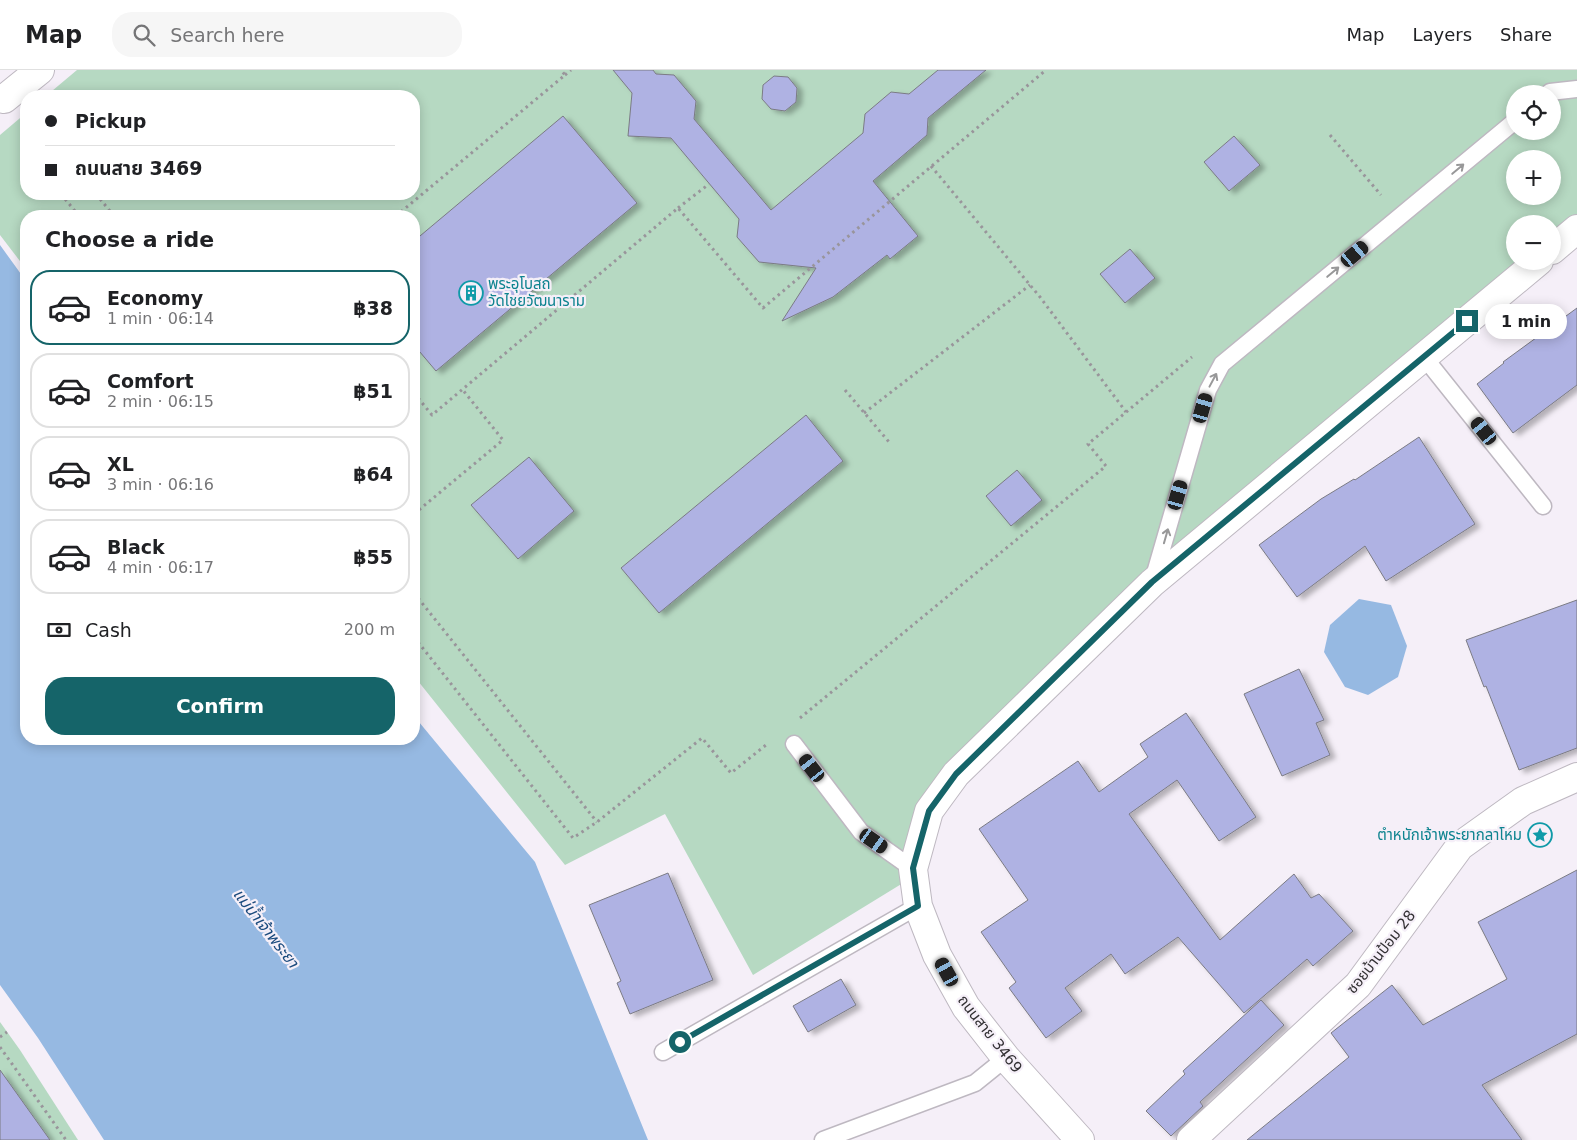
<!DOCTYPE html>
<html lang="en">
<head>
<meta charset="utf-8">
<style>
	body { margin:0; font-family:"DejaVu Sans","Noto Sans Thai",sans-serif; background:#f6f6f6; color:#202124; height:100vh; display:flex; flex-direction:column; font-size:19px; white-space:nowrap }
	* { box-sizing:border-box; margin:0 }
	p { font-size:16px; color:#757577 }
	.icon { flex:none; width:28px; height:28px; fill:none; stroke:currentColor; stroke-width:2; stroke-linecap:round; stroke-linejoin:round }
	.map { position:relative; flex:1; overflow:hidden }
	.drawer { position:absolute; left:20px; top:140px; width:400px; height:535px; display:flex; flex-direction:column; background:#fff; border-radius:20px; box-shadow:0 2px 12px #0003 }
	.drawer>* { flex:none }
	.hud { position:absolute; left:20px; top:20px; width:400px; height:110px; border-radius:20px; box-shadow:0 2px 12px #0003; display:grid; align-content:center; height:110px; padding:0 25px; background:#fff }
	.tools { position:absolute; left:1506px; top:15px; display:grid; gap:10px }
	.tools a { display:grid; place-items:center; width:55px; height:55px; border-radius:50%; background:#fff; box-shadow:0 2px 12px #0003; font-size:25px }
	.end { position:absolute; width:22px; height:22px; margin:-11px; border:6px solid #156469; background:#fff; box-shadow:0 0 0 2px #fff }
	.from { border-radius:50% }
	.bubble { position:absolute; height:35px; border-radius:18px; background:#fff; box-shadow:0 2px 12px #0003; font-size:16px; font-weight:700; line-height:35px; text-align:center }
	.car { position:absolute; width:15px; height:30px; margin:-15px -8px; border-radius:6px; box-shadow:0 0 4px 1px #0007; background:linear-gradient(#222 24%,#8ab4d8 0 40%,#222 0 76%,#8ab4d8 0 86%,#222 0) }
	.hud b { display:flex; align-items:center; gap:18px; height:48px; font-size:19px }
	.hud b+b { border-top:1px solid #e0e0e0 }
	.hud i { width:12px; height:12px; background:#202124 }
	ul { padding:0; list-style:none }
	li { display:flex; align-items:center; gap:15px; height:75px; margin:0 10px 8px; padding:0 15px; border:2px solid #e0e0e0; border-radius:20px }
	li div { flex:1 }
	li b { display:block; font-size:19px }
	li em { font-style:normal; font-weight:700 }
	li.current { border-color:#156469 }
	li>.icon { width:45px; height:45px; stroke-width:1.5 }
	h2 { padding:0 25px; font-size:22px; line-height:60px }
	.pay { display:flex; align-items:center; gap:12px; height:55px; padding:0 25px; font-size:19px }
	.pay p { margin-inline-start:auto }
	.cta { display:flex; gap:10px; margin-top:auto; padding:10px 25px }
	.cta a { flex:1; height:58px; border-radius:20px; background:#156469; color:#fff; font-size:20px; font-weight:700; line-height:58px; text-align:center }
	header { display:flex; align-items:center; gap:30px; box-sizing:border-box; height:70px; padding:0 25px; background:#fff; border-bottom:1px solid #e0e0e0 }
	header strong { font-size:24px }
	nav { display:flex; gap:28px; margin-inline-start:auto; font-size:18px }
	.search { width:350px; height:45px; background:#f6f6f6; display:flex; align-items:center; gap:12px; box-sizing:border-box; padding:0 18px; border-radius:20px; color:#757577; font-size:19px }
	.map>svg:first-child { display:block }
	.green { fill:#b6d9c2; fill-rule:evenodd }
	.water { fill:#96b9e2 }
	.building { fill:#afb2e3; stroke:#7b7b84; filter:url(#shadow) }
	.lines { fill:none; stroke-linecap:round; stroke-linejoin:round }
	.service-casing { stroke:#beb8c1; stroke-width:19 }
	.minor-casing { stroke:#beb8c1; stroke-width:30 }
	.tertiary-casing { stroke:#beb8c1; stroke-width:30 }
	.path { stroke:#99959b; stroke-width:3; stroke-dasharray:2.5 4; stroke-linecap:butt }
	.service { stroke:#fff; stroke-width:16 }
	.minor { stroke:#fff; stroke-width:28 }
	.tertiary { stroke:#fff; stroke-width:28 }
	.oneway { stroke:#989899 }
	.route { stroke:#156469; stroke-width:6 }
	.labels { text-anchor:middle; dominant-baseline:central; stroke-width:4.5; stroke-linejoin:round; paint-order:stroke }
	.culture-label { font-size:15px; fill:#0d838f; stroke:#f5eff8; text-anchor:start }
	.street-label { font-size:15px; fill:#323033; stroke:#f5eff8 }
	.water-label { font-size:16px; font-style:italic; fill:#1a4a7d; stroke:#f5eff8 }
</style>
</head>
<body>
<header>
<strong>Map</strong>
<div class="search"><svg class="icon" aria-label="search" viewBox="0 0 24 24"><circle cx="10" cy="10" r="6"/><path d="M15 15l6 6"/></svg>Search here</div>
<nav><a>Map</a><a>Layers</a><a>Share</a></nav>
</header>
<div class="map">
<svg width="1577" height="1070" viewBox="0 0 1577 1070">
	<defs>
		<filter id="shadow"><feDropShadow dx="5.5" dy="3" stdDeviation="2.5" flood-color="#0004"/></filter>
	</defs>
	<rect width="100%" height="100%" fill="#f5eff8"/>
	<!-- green -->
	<g class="green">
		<path d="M 77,0 L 1577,0 L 1577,144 L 1553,164 L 1552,154 L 1515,154 L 1515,191 L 1520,191 L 962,681 L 903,813 L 753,905 L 665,744 L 565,795 L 414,606 L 414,146 L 26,146 L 26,199 L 0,165 L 0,65 L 26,43 L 26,124 L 414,124 L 414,26 L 46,26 ZM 1515,24 L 1552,24 L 1552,61 L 1515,61 ZM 1515,89 L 1552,89 L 1552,126 L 1515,126 Z"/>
		<path d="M 0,952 L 20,980 L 78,1070 L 0,1070 Z"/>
	</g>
	<!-- water -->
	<g class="water">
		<path d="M 0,175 L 26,211 L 26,669 L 414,669 L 414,646 L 535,792 L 648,1070 L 104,1070 L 38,968 L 0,915 Z"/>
		<path d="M 1359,529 L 1391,535 L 1407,576 L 1398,607 L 1368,625 L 1345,617 L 1324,582 L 1330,555 Z"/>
	</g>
	<!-- building -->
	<g class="building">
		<path d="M 613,0 L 653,0 L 656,4 L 674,5 L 696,31 L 694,49 L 771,140 L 863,63 L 865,44 L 891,22 L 909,24 L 938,0 L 986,0 L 928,48 L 927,65 L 873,111 L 918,166 L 890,189 L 887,185 L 833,227 L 782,251 L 816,198 L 759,192 L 737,167 L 739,149 L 671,68 L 628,66 L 632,23 Z"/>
		<path d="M 774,6 L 788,7 L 797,18 L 796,32 L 785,41 L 771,39 L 762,29 L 763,15 Z"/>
		<path d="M 563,46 L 637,133 L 436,301 L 414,275 L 414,171 Z"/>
		<path d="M 1234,66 L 1260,95 L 1229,121 L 1204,92 Z"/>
		<path d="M 1130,179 L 1155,208 L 1125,233 L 1100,204 Z"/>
		<path d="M 1577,238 L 1577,315 L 1513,363 L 1477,314 L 1504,293 L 1503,292 Z"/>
		<path d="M 806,345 L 843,391 L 659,543 L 621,498 Z"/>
		<path d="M 1419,367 L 1475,454 L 1386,511 L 1365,476 L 1297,527 L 1259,475 L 1321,429 L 1354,409 L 1355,410 Z"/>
		<path d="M 529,387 L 574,441 L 518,489 L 471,435 Z"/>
		<path d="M 1017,400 L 1042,430 L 1011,456 L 986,426 Z"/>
		<path d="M 1577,530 L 1577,678 L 1519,700 L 1486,616 L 1484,617 L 1466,570 Z"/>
		<path d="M 1299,599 L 1324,650 L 1316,653 L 1330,685 L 1282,706 L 1244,624 Z"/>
		<path d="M 1186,643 L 1256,747 L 1219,771 L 1177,710 L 1129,744 L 1220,870 L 1294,804 L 1311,828 L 1319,824 L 1353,861 L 1313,896 L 1307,889 L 1244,943 L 1178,867 L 1125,904 L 1111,884 L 1065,918 L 1082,941 L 1046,968 L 1009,918 L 1016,912 L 981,862 L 1028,830 L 979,759 L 1078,691 L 1099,722 L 1148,687 L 1140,674 Z"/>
		<path d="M 1577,800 L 1577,964 L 1482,1015 L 1522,1070 L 1247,1070 L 1349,987 L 1331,963 L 1392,915 L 1423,955 L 1507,909 L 1478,852 Z"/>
		<path d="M 668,803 L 713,910 L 630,944 L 617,913 L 621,911 L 589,835 Z"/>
		<path d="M 841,909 L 856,935 L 808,962 L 793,936 Z"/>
		<path d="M 1261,930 L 1284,955 L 1200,1032 L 1203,1036 L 1171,1066 L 1146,1041 L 1185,1004 L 1183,1001 Z"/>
		<path d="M 0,1000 L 50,1070 L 0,1070 Z"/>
	</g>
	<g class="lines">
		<!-- service casing -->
		<g class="service-casing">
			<g id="service">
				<path d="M 1548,24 L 1550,22 L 1577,19"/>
				<path d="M 1424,287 L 1543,436"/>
				<path d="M 1153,510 L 1208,320 L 1222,294 L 1515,51"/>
				<path d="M 794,674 L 861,762 L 913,799"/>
				<path d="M 663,982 L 918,836"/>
				<path d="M 823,1070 L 975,1013 L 1006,988"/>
			</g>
		</g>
		<!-- minor casing -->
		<g class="minor-casing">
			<g id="minor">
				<path d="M 4,29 L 40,0"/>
				<path d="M 1191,1070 L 1358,915 L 1460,776 L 1523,731 L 1577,707"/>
			</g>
		</g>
		<!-- tertiary casing -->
		<g class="tertiary-casing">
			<g id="tertiary">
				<path d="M 1552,180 L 1577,159"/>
				<path d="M 1080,1070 L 1006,988 L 966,937 L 937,885 L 918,836 L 913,799 L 929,741 L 956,704 L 1152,513 L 1539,191"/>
			</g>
		</g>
		<!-- path -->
		<g class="path">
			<path d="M 565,5 L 571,0"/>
			<path d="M 1330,65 L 1381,125"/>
			<path d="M 23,76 L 26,80"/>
			<path d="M 931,96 L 1040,227 L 1126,342"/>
			<path d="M 61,124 L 79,146"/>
			<path d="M 96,124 L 114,146"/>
			<path d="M 678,138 L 709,114"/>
			<path d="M 320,146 L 321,145 L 323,146"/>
			<path d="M 396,146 L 565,5 L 561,0"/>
			<path d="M 845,320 L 889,372"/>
			<path d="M 414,323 L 432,345 L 678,138 L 763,238 L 1046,0"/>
			<path d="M 864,343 L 1030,215"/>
			<path d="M 414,444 L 503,370 L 462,319"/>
			<path d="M 414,523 L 597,752"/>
			<path d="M 414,567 L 573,768 L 597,752 L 702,668 L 731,703 L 766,675"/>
			<path d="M 800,648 L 1106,396 L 1088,374 L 1192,287"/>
			<path d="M 0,967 L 7,962"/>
			<path d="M 0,977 L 66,1070"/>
		</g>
		<!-- service -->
		<use href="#service" class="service"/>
		<!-- minor -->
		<use href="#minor" class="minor"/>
		<!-- tertiary -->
		<use href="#tertiary" class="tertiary"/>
	</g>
	<!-- one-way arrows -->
	<defs><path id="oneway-shaft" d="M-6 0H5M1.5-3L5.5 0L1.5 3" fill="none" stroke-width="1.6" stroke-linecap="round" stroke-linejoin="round" transform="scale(1.25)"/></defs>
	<g class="oneway">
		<use href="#oneway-shaft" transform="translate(1458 99) rotate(-40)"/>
		<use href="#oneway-shaft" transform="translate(1333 202) rotate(-40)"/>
		<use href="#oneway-shaft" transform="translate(1213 310) rotate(-62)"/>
		<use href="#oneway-shaft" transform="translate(1166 466) rotate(-74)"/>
	</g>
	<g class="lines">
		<!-- route -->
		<path class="route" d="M 680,972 L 918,836 L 913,798 L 929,741 L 956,704 L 1152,512 L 1467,251"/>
	</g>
	<!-- icons -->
	<defs>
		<g id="building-ring" transform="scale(1.25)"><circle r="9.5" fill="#f5eff8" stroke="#0f9aa8" stroke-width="1.5"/><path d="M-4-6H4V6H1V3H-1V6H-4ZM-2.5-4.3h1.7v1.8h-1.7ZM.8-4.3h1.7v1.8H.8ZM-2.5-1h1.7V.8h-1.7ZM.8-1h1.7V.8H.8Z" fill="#0f9aa8"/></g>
		<g id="sight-ring" transform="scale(1.25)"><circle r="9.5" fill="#f5eff8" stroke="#0f9aa8" stroke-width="1.5"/><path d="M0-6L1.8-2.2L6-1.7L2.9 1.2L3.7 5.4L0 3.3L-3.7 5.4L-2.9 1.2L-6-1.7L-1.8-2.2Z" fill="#0f9aa8"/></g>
	</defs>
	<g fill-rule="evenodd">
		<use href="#building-ring" x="471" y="223"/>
		<use href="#sight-ring" x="1540" y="765"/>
	</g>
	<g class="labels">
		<!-- culture labels -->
		<g class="culture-label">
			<text x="488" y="214">พระอุโบสถ<tspan x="488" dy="17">วัดไชยวัฒนาราม</tspan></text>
			<text x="1522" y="765" text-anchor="end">ตำหนักเจ้าพระยากลาโหม</text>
		</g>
		<!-- street labels -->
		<g class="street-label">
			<text transform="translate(1381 882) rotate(-52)">ซอยบ้านป้อม 28</text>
			<text transform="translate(990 964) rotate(52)">ถนนสาย 3469</text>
		</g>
		<!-- water labels -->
		<g class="water-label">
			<text transform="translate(266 858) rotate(52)">แม่น้ำเจ้าพระยา</text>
		</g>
	</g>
</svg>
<div class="tools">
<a><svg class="icon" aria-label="locate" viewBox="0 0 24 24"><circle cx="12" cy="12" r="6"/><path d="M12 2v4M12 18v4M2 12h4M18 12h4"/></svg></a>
<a>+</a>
<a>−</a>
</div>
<i class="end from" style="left:680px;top:972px"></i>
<i class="end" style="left:1467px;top:251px"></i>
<div class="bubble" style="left:1485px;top:234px;width:82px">1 min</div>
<i class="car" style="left:1355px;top:184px;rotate:50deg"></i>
<i class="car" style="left:1203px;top:338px;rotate:16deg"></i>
<i class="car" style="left:1484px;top:361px;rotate:321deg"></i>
<i class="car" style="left:1178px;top:425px;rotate:16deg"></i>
<i class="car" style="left:812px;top:698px;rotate:322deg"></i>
<i class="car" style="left:874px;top:771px;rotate:125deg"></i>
<i class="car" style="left:947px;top:902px;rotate:331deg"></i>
<div class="hud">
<b><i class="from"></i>Pickup</b>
<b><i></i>ถนนสาย 3469</b>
</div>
<section class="drawer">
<h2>Choose a ride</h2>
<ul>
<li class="current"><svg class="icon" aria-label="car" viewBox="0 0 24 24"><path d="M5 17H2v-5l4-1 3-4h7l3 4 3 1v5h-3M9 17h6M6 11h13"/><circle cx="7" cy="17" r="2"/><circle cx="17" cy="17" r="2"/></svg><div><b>Economy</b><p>1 min · 06:14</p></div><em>฿38</em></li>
<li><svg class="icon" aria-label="car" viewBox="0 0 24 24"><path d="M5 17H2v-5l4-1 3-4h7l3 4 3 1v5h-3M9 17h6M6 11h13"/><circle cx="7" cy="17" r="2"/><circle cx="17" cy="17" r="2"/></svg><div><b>Comfort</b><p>2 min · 06:15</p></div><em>฿51</em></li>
<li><svg class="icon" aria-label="car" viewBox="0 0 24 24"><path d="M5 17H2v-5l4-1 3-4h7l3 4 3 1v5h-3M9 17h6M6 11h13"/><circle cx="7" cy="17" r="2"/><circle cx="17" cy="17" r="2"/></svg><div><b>XL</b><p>3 min · 06:16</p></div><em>฿64</em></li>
<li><svg class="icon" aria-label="car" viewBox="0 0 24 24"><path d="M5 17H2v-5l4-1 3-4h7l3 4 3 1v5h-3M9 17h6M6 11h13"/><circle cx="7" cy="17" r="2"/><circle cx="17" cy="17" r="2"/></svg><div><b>Black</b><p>4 min · 06:17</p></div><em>฿55</em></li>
</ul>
<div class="pay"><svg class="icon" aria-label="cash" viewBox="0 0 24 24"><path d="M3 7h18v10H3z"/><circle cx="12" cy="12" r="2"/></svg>Cash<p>200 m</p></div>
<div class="cta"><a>Confirm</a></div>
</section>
</div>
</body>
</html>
